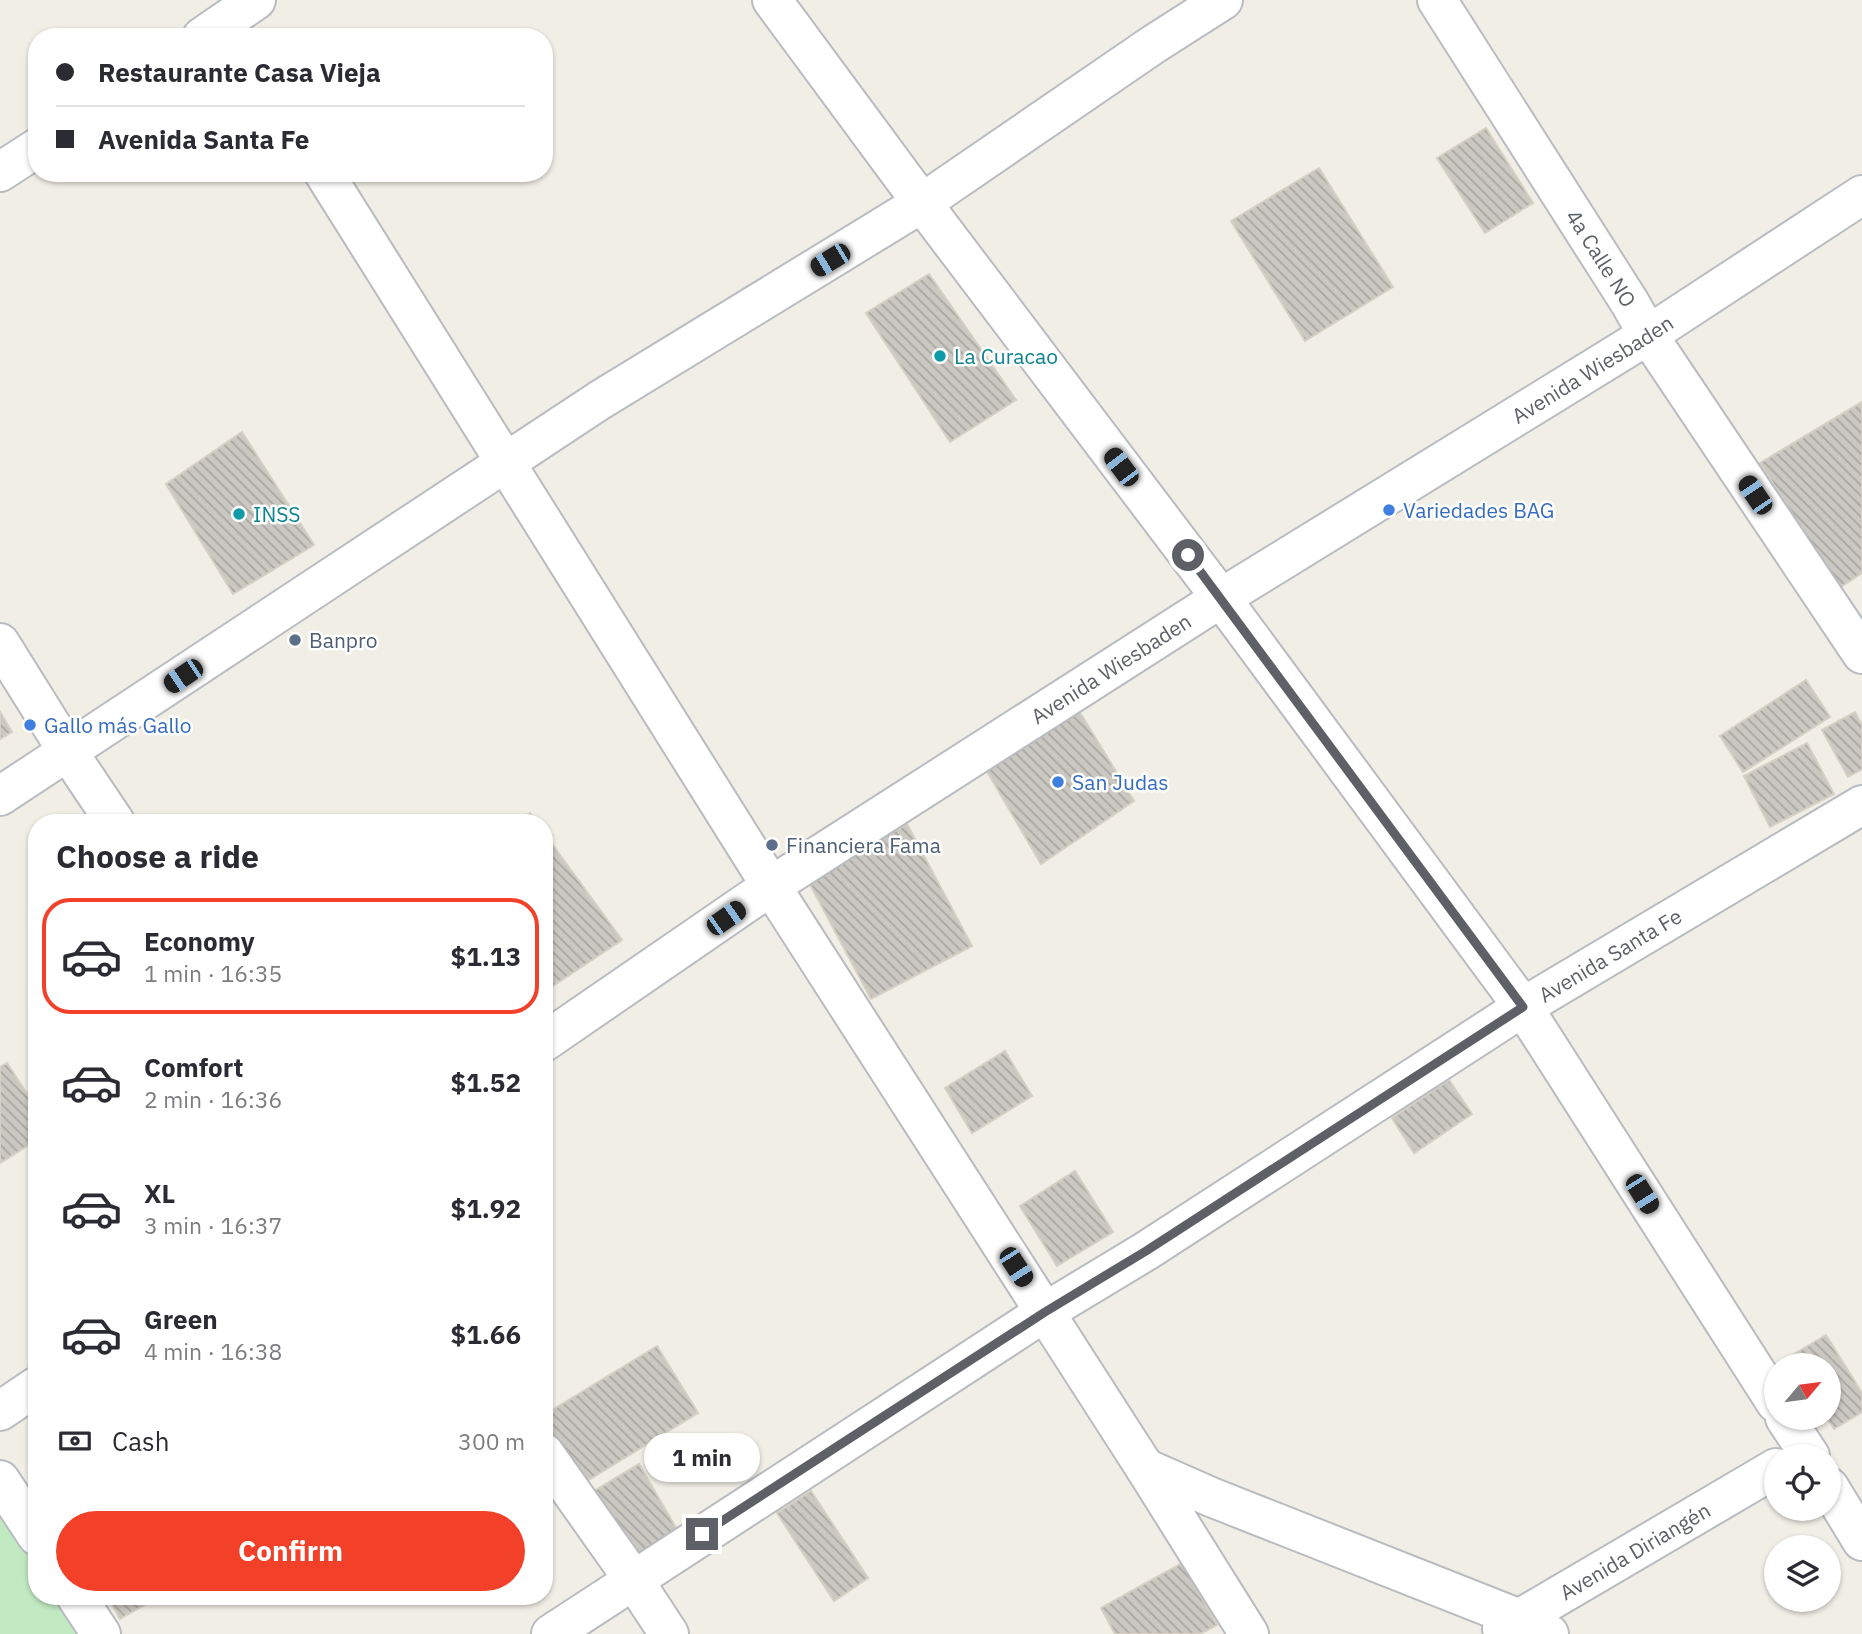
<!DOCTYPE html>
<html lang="en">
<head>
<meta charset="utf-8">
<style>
	body { margin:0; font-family:"IBM Plex Sans",sans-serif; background:#f2f2f3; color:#2b2b33; height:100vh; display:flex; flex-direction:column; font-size:26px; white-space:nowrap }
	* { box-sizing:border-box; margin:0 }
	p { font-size:23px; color:#7c7c81 }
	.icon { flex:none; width:38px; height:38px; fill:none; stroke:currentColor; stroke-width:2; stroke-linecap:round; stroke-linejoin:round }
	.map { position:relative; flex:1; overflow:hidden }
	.sheet { position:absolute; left:28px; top:814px; width:525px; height:791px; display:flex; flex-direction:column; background:#fff; border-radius:28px; box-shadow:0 2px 5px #0004 }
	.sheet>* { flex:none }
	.banner { position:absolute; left:28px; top:28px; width:525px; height:154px; border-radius:28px; box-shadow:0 2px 5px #0004; display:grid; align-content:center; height:154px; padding:0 28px; background:#fff }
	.needle { width:46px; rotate:61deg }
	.fabs { position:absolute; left:1764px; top:1353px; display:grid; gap:14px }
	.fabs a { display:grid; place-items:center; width:77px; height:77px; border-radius:50%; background:#fff; box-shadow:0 2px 5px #0004; font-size:35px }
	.end { position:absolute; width:32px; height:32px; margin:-16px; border:9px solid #5d6167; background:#fff; box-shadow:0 0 0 4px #fff }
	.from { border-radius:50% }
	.bubble { position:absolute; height:49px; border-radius:24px; background:#fff; box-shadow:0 2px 5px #0004; font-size:23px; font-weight:700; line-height:49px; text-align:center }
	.car { position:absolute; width:21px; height:42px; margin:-21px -10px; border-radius:9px; box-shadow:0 0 5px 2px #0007; background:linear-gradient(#222 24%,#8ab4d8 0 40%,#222 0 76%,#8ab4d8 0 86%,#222 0) }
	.banner b { display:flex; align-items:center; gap:24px; height:66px; font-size:26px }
	.banner b+b { border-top:2px solid #e1e1e2 }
	.banner i { width:18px; height:18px; background:#2b2b33 }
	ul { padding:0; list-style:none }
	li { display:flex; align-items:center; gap:21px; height:116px; margin:0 14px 10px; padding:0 14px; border:4px solid transparent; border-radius:28px }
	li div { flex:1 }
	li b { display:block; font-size:26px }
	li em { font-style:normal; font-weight:700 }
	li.current { border-color:#f24029 }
	li>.icon { width:63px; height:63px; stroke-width:1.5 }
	h2 { padding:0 28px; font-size:32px; line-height:84px }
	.pay { display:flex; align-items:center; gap:18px; height:77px; padding:0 28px; font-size:26px }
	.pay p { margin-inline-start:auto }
	.button { display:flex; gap:14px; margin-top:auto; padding:14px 28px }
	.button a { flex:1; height:80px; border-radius:42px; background:#f24029; color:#fff; font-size:28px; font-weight:700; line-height:80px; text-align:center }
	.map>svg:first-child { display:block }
	.park { fill:#c1e9c2 }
	.building { fill:url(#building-back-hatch); stroke:#d5d0c3; stroke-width:2 }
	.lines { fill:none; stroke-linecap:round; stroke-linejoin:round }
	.street-casing { stroke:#b8bbc0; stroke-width:42 }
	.secondary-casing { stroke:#b9bcc2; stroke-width:42 }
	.street { stroke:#fff; stroke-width:38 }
	.secondary { stroke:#fff; stroke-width:38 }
	.route { stroke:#5d6167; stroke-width:9 }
	.culture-dot { fill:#0f9aa8; stroke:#fff; stroke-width:2.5 }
	.shop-dot { fill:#3f7fe0; stroke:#fff; stroke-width:2.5 }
	.service-dot { fill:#5c6f8a; stroke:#fff; stroke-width:2.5 }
	.labels { text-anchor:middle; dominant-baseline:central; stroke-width:5; stroke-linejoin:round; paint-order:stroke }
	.street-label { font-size:21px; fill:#5d6167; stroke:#fff }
	.culture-label { font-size:21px; fill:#0d838f; stroke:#fff; text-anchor:start }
	.shop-label { font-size:21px; fill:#366cbe; stroke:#fff; text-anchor:start }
	.service-label { font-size:21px; fill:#4e5e75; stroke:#fff; text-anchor:start }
</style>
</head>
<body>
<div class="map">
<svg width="1862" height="1634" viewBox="0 0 1862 1634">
	<defs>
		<pattern id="building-back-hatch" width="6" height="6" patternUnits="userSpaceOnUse" patternTransform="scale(1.75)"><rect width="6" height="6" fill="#cbc8c2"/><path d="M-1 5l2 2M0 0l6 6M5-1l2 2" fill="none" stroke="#a8a6a1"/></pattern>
	</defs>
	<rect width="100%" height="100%" fill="#f0eee5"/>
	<!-- park -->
	<path class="park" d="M 0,1514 L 37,1570 L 37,1596 L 54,1596 L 79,1634 L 0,1634 Z"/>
	<!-- building -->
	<g class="building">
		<path d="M 1486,128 L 1533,203 L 1485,233 L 1437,158 Z"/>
		<path d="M 1319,168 L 1393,287 L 1305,341 L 1231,221 Z"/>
		<path d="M 929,274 L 1016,400 L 950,442 L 866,313 Z"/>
		<path d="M 1862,402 L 1862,573 L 1839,588 L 1760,463 Z"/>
		<path d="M 242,432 L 314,545 L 233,594 L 166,484 Z"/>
		<path d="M 1806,680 L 1830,717 L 1743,772 L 1720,736 Z"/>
		<path d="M 1076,706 L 1134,801 L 1041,864 L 982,763 Z"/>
		<path d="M 0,712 L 12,732 L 0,739 Z"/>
		<path d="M 1855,712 L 1862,725 L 1862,769 L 1848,777 L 1822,730 Z"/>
		<path d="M 1807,743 L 1834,794 L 1770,827 L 1744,776 Z"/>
		<path d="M 530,813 L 536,822 L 516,822 Z"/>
		<path d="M 907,824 L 972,946 L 871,999 L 806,877 Z"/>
		<path d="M 544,833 L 622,940 L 544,992 Z"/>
		<path d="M 1005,1051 L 1032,1096 L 972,1133 L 945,1088 Z"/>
		<path d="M 7,1063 L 37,1109 L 37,1140 L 0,1163 L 0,1067 Z"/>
		<path d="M 1449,1080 L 1472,1114 L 1414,1153 L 1392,1118 Z"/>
		<path d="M 1075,1171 L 1113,1232 L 1057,1266 L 1020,1206 Z"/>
		<path d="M 1826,1335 L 1862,1393 L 1862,1412 L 1834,1429 L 1827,1418 L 1829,1418 L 1829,1365 L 1794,1365 L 1789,1357 Z"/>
		<path d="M 657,1346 L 698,1413 L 577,1487 L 544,1433 L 544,1415 Z"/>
		<path d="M 639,1464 L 679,1533 L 624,1565 L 584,1497 Z"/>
		<path d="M 811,1491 L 868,1578 L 834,1601 L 777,1513 Z"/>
		<path d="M 1182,1563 L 1217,1625 L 1200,1634 L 1115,1634 L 1101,1608 Z"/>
		<path d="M 107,1596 L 160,1596 L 120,1619 Z"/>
	</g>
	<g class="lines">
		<!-- street casing -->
		<g class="street-casing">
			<g id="street">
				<path d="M 772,0 L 922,203 L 1221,598 L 1523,1007 L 1776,1403"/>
				<path d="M 202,37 L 256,0"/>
				<path d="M 0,172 L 37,148"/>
				<path d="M 324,173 L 771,886 L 1145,1468 L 1249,1634"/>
				<path d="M 0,643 L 68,752 L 115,822"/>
				<path d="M 1785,1418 L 1810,1456"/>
				<path d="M 544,1453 L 633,1579 L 669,1634"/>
				<path d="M 1145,1468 L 1211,1497 L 1520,1619 L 1549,1634"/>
				<path d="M 0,1480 L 37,1536"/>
				<path d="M 1829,1487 L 1862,1541"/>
				<path d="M 76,1596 L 101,1634"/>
				<path id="s1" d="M 1502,1629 L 1776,1468"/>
				<path id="s2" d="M 551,1634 L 1045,1312 L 1146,1251 L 1523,1007 L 1862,805"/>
			</g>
		</g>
		<!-- secondary casing -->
		<g class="secondary-casing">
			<g id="secondary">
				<path id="s3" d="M 1437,0 L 1630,303 L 1648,335 L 1862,654"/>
				<path d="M 0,796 L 600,400 L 922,203 L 1154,44 L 1223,0"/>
				<path id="s4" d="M 544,1042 L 771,886 L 1221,598 L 1648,335 L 1862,195"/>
				<path d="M 0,1411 L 37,1386"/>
			</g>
		</g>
		<!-- street -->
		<use href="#street" class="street"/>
		<!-- secondary -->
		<use href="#secondary" class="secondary"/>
	</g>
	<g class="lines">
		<!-- route -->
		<path class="route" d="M 702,1534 L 1045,1312 L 1146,1251 L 1523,1007 L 1188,555"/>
	</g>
	<!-- markers -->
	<g class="culture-dot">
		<circle cx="940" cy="356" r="7"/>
		<circle cx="239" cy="514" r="7"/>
	</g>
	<g class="shop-dot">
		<circle cx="1389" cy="510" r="7"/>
		<circle cx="30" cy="725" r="7"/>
		<circle cx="1058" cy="782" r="7"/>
	</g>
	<g class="service-dot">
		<circle cx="295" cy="640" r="7"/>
		<circle cx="772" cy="845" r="7"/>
	</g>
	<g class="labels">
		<!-- street labels -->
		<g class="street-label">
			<text stroke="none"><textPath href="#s3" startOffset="306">4a Calle NO</textPath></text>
			<text stroke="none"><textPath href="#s4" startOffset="1246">Avenida Wiesbaden</textPath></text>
			<text stroke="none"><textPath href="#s4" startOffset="679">Avenida Wiesbaden</textPath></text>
			<text stroke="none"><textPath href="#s2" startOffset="1258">Avenida Santa Fe</textPath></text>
			<text stroke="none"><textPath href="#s1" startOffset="154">Avenida Diriangén</textPath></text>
		</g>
		<!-- culture labels -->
		<g class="culture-label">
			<text x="954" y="356">La Curacao</text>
			<text x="253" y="514">INSS</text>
		</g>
		<!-- shop labels -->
		<g class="shop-label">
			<text x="1403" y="510">Variedades BAG</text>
			<text x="44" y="725">Gallo más Gallo</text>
			<text x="1072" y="782">San Judas</text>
		</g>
		<!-- service labels -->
		<g class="service-label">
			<text x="309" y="640">Banpro</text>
			<text x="786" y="845">Financiera Fama</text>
		</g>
	</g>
</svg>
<div class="fabs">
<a><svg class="needle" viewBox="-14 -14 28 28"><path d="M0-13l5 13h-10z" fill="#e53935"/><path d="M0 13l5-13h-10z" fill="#7c7c81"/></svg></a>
<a><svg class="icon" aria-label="locate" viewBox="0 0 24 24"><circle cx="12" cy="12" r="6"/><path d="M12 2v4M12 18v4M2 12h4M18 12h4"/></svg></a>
<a><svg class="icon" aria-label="layers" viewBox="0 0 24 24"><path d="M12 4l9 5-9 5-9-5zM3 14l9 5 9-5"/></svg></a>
</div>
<i class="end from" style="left:1188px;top:555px"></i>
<i class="end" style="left:702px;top:1534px"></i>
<div class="bubble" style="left:644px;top:1433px;width:116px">1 min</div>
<i class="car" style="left:830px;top:260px;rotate:239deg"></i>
<i class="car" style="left:1121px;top:467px;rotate:323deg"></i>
<i class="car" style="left:1755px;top:495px;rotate:326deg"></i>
<i class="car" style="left:183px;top:676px;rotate:236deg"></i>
<i class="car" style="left:726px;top:918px;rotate:55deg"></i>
<i class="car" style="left:1642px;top:1194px;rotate:148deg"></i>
<i class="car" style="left:1016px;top:1267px;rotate:147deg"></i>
<div class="banner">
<b><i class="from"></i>Restaurante Casa Vieja</b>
<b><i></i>Avenida Santa Fe</b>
</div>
<section class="sheet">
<h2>Choose a ride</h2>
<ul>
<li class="current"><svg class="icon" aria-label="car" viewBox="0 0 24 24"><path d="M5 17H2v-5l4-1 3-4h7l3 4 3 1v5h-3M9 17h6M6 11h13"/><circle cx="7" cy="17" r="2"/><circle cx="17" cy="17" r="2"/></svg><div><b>Economy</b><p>1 min · 16:35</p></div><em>$1.13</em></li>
<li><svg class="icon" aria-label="car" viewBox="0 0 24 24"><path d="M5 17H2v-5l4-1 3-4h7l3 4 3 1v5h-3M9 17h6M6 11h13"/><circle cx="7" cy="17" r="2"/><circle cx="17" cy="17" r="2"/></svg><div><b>Comfort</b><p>2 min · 16:36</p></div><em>$1.52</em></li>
<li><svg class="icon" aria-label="car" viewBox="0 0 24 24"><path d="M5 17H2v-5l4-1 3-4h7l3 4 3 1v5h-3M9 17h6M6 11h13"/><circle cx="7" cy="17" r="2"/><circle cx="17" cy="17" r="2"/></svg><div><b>XL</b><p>3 min · 16:37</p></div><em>$1.92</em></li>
<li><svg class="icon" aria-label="car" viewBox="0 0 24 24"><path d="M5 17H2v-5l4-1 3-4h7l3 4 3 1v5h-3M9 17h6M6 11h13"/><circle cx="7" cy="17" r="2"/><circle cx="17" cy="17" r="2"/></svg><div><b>Green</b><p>4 min · 16:38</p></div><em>$1.66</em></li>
</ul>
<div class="pay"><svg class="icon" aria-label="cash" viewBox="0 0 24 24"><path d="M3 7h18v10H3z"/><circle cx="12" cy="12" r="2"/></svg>Cash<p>300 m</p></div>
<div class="button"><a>Confirm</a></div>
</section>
</div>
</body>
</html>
